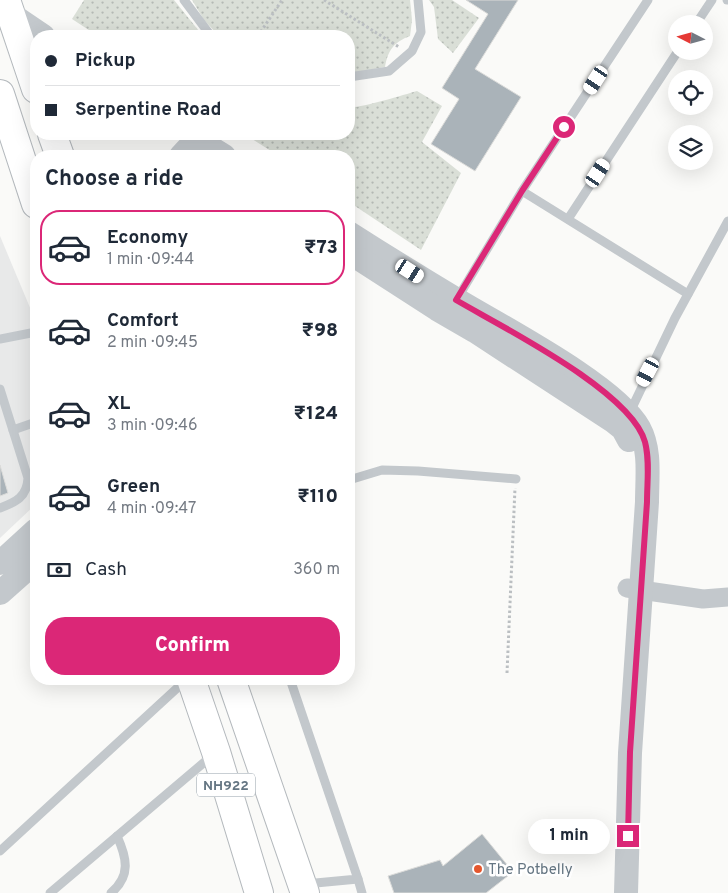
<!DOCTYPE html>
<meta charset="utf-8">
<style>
body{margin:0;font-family:Overpass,sans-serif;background:#f6f6f7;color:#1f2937;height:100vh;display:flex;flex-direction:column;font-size:19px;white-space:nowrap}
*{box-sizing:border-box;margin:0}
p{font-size:16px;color:#747a83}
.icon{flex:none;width:28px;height:28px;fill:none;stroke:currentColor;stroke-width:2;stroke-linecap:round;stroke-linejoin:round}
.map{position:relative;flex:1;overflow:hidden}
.sheet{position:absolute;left:30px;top:150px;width:325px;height:535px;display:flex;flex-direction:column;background:#fff;border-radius:20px;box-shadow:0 5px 20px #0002}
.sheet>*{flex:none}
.banner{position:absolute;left:30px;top:30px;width:325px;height:110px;border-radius:20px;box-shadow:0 5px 20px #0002;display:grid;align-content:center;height:110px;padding:0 15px;background:#fff}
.needle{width:32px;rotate:276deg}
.controls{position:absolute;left:668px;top:15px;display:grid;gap:10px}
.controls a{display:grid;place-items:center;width:45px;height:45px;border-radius:50%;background:#fff;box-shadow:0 5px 20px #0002;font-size:25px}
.end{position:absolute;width:22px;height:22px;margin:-11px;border:6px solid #db2777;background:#fff;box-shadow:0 0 0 2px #fff}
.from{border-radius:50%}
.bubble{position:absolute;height:35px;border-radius:18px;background:#fff;box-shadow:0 5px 20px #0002;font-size:16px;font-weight:800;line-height:35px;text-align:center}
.car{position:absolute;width:15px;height:30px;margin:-15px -8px;border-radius:6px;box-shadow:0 0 4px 1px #0007;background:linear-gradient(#fff 24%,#345 0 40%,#fff 0 76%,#345 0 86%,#fff 0)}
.banner b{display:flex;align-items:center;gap:18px;height:48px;font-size:19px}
.banner b+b{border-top:1px solid #e0e1e3}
.banner i{width:12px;height:12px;background:#1f2937}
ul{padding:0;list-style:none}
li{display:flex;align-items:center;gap:15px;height:75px;margin:0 10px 8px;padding:0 5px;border:2px solid transparent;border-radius:20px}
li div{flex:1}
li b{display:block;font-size:19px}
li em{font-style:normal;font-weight:800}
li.selected{border-color:#db2777}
li>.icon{width:45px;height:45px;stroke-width:1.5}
h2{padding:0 15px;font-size:22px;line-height:60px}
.pay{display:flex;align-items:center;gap:12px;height:55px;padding:0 15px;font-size:19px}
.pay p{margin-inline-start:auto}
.button{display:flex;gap:10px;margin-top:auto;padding:10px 15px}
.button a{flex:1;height:58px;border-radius:20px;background:#db2777;color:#fff;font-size:20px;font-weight:800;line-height:58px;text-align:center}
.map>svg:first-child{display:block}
.built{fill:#e8e9e9}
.garden{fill:url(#garden-dots)}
.building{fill:#aab3b9;stroke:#dcdcda}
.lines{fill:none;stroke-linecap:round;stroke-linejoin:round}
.trunk-casing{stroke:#b4b9bd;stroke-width:30}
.path{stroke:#bbbfc2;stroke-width:3;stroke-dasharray:2.5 2.5;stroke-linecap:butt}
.service{stroke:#c3c8cc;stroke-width:9}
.minor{stroke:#c3c8cc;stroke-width:19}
.tertiary{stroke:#c3c8cc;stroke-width:24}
.trunk{stroke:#fff;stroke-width:28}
.route{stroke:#db2777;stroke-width:6}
.poi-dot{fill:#e4572e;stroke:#fff;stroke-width:2}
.labels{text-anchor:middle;stroke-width:5;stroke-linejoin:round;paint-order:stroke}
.shield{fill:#fff;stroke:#939fa8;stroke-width:1}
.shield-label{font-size:14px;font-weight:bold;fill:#657683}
.poi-label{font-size:15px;fill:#657683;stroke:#fff;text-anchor:start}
</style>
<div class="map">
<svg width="728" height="893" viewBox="0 0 728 893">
<defs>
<pattern id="garden-dots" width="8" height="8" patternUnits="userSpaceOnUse" patternTransform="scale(1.25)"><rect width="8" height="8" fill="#dadfd7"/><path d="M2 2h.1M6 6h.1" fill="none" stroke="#b4b9b4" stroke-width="1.8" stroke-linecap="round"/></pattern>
</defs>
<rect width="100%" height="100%" fill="#fafaf8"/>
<!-- built -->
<polygon class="built" points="0,236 36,322 36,504 0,538"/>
<!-- garden -->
<g class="garden">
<polygon points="84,0 174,0 203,36 98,36 72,19"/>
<path d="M 192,0 L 410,0 L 412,20 L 410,36 C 394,42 388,50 385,67 L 349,74 L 349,36 L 219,36 L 204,20 Z"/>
<polygon points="429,0 452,0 479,18 453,53 438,39 434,7"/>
<path d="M 417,91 L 442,106 L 422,142 L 461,173 L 421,250 L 349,202 L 349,156 L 279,156 L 244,134 L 349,134 L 349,107 C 358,109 403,95 417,91 Z"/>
</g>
<!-- building -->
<g class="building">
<polygon points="466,0 518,0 475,69 521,97 475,171 431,144 459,99 442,88 488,14"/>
<polygon points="0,465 8,493 0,496"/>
<polygon points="482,834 513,872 486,893 394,893 388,876 440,860 443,866"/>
</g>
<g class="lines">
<defs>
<g id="trunk">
<polyline points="6,0 36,89"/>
<polyline points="0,94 36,204"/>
<polyline points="52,134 60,156"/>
<polyline points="191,679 216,752 259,893"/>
<polyline points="231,679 305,893"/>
</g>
</defs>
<!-- trunk casing -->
<use href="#trunk" class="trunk-casing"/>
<!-- path -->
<g class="path">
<polyline points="324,0 399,47"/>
<polyline points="258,36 282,0"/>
<polyline points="507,673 515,488"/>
</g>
<!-- service -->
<g class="service">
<polyline points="184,0 211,36"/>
<polyline points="727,0 728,0"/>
<polyline points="696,24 712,0"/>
<polyline points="349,77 389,71 412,51 421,32 418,0"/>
<polyline points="522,191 688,294"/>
<polyline points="568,219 678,51"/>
<polyline points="457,299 522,191 648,0"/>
<polyline points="0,339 36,332"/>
<path d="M 0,389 L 28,478 C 27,497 16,502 0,508"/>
<polyline points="630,412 675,318 728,221"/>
<polyline points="13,430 36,422"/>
<polyline points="349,480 382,470 418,471 516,479"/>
<polyline points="290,679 358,879 305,884"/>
<polyline points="0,851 187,679"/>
<polyline points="358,879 362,893"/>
<polyline points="50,893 214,754"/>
<path d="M 111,893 C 131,876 127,858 117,836"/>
</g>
<!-- minor -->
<polyline class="minor" points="627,588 703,599 728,597"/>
<!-- tertiary -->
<g class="tertiary">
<polyline points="9,13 43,36"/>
<polyline points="181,156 195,141 203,143 224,156"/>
<path d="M 349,233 C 385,256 422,279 459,301 C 502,327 616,386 639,428 C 651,450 647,477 647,502 L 630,753 L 626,893"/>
<polyline points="361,260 437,309 475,331 613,421 623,429 629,440"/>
<polyline points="0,563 36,530"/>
<polyline points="0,593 36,561"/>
</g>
<!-- trunk -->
<use href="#trunk" class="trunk"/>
</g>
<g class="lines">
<!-- route -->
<path class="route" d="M 564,127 L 522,191 L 456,300 C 502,327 631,391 645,442 C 650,461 647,482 647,502 L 630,752 L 628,836"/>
</g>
<!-- markers -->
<circle class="poi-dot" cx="478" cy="869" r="5"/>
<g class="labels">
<!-- shield labels -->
<rect class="shield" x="197" y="773.5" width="58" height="23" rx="4"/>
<g class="shield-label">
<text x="226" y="790">NH922</text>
</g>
<!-- poi labels -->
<g class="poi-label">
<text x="488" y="874">The Potbelly</text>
</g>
</g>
</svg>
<div class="controls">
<a><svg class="needle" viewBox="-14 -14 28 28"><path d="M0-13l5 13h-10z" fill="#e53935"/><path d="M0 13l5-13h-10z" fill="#747a83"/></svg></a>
<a><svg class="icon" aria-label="locate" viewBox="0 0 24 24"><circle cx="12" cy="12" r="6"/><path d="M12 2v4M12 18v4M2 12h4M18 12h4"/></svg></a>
<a><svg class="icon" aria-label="layers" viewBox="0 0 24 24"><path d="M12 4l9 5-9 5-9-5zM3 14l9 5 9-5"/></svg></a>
</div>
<i class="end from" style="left:564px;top:127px"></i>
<i class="end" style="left:628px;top:836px"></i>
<div class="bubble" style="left:528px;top:819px;width:82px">1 min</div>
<i class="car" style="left:596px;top:80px;rotate:213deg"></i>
<i class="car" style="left:598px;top:173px;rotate:33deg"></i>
<i class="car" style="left:410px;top:271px;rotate:122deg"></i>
<i class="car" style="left:648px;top:372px;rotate:208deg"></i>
<div class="banner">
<b><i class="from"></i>Pickup</b>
<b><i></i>Serpentine Road</b>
</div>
<section class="sheet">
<h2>Choose a ride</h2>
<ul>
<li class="selected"><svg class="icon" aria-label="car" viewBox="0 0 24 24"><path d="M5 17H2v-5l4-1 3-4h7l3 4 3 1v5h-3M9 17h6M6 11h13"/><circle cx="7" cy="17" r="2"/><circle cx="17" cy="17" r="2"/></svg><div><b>Economy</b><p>1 min · 09:44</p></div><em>₹73</em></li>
<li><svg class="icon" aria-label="car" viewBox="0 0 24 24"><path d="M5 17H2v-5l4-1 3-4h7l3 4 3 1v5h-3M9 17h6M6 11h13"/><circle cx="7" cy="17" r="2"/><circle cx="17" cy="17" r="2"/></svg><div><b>Comfort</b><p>2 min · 09:45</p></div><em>₹98</em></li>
<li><svg class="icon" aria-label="car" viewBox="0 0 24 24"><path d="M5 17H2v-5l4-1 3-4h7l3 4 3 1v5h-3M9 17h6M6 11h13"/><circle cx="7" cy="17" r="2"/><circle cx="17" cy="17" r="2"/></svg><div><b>XL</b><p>3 min · 09:46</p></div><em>₹124</em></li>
<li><svg class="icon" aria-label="car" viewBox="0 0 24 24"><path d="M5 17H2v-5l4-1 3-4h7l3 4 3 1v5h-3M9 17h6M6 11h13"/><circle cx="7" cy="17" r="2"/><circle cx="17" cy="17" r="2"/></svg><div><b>Green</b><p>4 min · 09:47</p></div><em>₹110</em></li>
</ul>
<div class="pay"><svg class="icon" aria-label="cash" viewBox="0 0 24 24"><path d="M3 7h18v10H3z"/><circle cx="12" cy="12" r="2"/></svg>Cash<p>360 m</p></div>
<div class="button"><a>Confirm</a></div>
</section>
</div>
